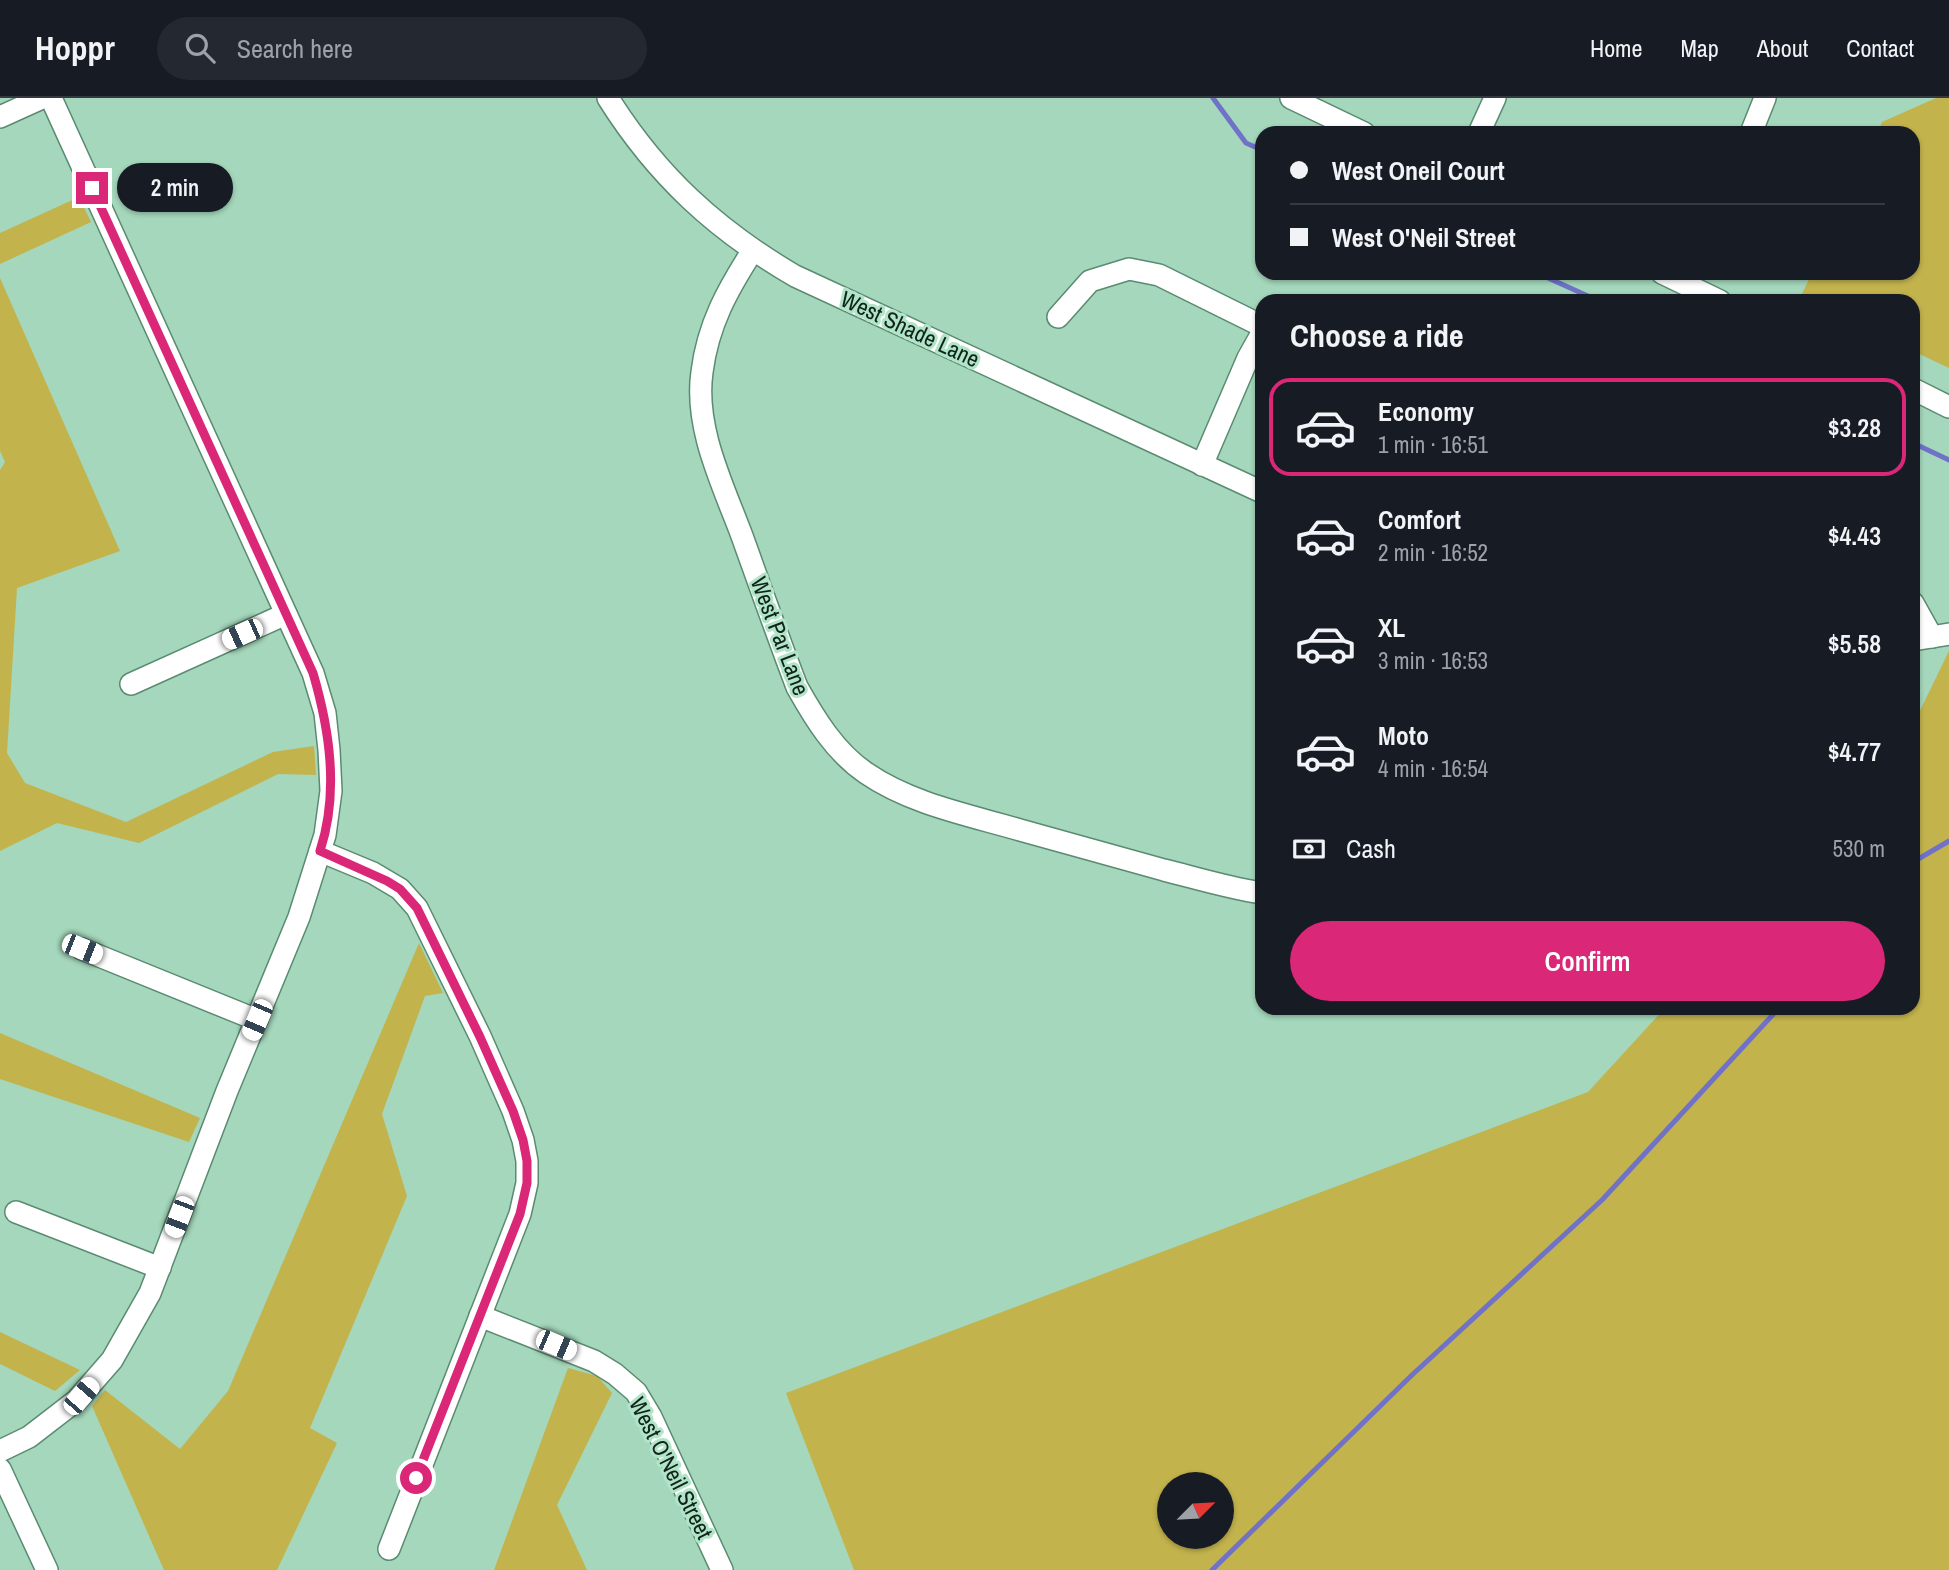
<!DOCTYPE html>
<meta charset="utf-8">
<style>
body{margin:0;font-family:"Archivo Narrow",sans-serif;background:#242831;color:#f1f3f6;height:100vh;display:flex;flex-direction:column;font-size:26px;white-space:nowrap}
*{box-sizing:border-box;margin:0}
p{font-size:23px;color:#9ea1a6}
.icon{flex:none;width:38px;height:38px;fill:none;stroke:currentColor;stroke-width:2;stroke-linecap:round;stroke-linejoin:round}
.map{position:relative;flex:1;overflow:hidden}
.panel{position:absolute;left:1255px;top:196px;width:665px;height:721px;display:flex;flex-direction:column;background:#171b24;border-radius:21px;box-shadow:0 2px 5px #0004}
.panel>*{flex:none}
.top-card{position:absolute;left:1255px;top:28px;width:665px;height:154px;border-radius:21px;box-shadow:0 2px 5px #0004;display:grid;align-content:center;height:154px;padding:0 35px;background:#171b24}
.needle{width:46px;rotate:66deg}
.controls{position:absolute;left:1157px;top:1374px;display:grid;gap:14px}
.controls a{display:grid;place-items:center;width:77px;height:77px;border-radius:50%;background:#171b24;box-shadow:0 2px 5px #0004;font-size:35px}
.end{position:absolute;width:32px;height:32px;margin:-16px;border:9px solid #db2777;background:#fff;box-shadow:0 0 0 4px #fff}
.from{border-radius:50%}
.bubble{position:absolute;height:49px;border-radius:24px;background:#171b24;box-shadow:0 2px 5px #0004;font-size:23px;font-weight:600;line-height:49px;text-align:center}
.car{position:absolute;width:21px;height:42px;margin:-21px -10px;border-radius:9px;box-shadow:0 0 5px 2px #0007;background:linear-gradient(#fff 24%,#345 0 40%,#fff 0 76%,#345 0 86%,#fff 0)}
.top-card b{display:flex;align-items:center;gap:24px;height:66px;font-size:26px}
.top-card b+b{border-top:2px solid #363941}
.top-card i{width:18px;height:18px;background:#f1f3f6}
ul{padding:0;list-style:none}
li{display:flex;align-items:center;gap:21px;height:98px;margin:0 14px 10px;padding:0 21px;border:4px solid transparent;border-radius:21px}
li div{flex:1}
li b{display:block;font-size:26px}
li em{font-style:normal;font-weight:600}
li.active{border-color:#db2777}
li>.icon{width:63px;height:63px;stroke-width:1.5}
h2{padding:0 35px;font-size:32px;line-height:84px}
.pay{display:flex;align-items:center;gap:18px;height:77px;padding:0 35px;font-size:26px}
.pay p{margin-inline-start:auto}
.action{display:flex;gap:14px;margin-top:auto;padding:14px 35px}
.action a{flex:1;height:80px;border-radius:42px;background:#db2777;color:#fff;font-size:28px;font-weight:600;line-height:80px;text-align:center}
header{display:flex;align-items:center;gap:42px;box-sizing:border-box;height:98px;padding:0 35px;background:#171b24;border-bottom:2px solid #363941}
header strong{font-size:33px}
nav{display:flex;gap:38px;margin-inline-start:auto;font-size:24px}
.search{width:490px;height:63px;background:#242831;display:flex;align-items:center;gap:18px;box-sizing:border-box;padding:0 24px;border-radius:38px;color:#9ea1a6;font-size:26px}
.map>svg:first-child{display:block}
.green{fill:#c3b34d;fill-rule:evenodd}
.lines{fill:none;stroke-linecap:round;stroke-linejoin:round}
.stream{stroke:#6f72c7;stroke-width:5}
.minor-casing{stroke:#5a8b71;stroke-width:24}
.minor{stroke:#fff;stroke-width:21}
.route{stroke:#db2777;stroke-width:9}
.labels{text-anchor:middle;stroke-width:6;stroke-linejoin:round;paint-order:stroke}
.street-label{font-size:23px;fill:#10241a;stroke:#b1e4c8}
</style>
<header>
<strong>Hoppr</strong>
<div class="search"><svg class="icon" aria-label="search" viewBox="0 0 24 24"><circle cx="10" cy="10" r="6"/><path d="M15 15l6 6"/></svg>Search here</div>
<nav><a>Home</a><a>Map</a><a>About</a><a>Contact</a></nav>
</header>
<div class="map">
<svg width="1949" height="1472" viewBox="0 0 1949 1472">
<rect width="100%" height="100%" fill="#a4d7bb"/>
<!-- green -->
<g class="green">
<polygon points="1936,0 1949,0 1949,270 1913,253 1913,203 1807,203 1800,200 1812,175 1913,175 1913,35 1877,35 1882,24"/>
<polygon points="79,99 91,124 0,166 0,135"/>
<polygon points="0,180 120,453 17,490 7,655 25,685 126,724 273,654 314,648 316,677 278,676 139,745 57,725 0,753 0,372 5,364 0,353"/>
<path d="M 1949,553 L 1949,1472 L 854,1472 L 786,1295 L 1588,994 L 1665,910 L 1913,910 L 1913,627 ZM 1169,1386 L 1222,1386 L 1222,1438 L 1169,1438 Z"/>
<polygon points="419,845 443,895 425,898 382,1016 407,1098 310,1330 337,1345 277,1472 164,1472 92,1308 105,1292 180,1351 228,1293"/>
<polygon points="0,935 200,1020 189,1044 0,981"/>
<polygon points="0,1234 80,1272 55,1293 0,1266"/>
<polygon points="568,1270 597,1278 612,1295 557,1407 587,1472 494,1472"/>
</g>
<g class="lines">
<!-- stream -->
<g class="stream">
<polyline points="1213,0 1246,45 1262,52"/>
<polyline points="1537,175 1599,203"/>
<polyline points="1913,345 1949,362"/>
<polyline points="1913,764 1949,743"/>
<polyline points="1212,1472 1412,1277 1602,1102 1779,910"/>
</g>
<defs>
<g id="minor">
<path d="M 608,0 C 657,78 716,132 795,178 L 1262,394"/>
<polyline points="1291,0 1364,35"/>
<polyline points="0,19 42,0"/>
<polyline points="1479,35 1495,0"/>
<polyline points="1751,35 1765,0"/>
<path d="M 753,152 C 728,191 708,226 702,274 C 694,330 723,387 742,438 C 760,488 778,539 797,589 C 815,621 835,654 866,675 C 911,706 969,717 1020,732 C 1068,745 1116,759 1164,772 C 1196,780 1228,790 1262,795"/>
<polyline points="1662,175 1720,203"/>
<polyline points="1058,219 1090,183 1129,171 1159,177 1262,228"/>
<polyline points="1913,291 1949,309"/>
<polyline points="1202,367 1248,260 1262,235"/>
<polyline points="1913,505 1932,539"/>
<polyline points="1913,542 1949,536"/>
<polyline points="131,586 286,516"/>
<polyline points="320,753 373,775 400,791 417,810 480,938 513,1013 523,1042 527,1063 527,1085 520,1116 389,1451"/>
<polyline points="82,851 257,922"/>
<polyline points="16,1114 160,1170"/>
<polyline points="480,1218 594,1263 615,1276 636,1294 651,1319 722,1472"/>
<polyline points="0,1353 29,1339 77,1302 112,1262 150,1195 227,993 299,819 325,737 331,693 329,652 325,615 313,575 51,0"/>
<polyline points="0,1371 47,1472"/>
</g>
</defs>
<!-- minor casing -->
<use href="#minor" class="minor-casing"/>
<!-- minor -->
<use href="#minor" class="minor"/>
</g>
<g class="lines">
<!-- route -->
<path class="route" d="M 92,90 L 313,575 C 330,633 339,695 320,753 L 387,783 L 400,791 L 417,810 L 480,939 L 513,1013 L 523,1042 L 527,1063 L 527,1085 L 520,1116 L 416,1380"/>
</g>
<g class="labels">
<!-- street labels -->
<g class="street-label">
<text transform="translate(910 231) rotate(25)" y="8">West Shade Lane</text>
<text transform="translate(780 538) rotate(69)" y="8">West Par Lane</text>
<text transform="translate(671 1370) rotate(63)" y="8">West O'Neil Street</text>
</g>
</g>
</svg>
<div class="controls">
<a><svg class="needle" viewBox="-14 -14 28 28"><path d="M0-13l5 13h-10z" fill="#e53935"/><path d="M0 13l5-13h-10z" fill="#9ea1a6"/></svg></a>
</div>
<i class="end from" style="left:416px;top:1380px"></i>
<i class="end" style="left:92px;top:90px"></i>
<div class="bubble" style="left:117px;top:65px;width:116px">2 min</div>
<i class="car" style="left:242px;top:536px;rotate:246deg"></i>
<i class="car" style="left:82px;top:851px;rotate:112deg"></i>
<i class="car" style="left:257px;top:922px;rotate:203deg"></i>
<i class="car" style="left:179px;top:1119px;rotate:201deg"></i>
<i class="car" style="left:556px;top:1247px;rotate:113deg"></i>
<i class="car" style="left:81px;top:1298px;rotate:41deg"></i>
<div class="top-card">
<b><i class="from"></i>West Oneil Court</b>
<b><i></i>West O'Neil Street</b>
</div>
<section class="panel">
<h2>Choose a ride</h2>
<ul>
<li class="active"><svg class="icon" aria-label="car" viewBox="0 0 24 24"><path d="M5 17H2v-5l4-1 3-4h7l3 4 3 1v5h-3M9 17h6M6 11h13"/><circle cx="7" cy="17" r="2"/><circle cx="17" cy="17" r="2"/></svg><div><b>Economy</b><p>1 min · 16:51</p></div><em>$3.28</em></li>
<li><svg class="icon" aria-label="car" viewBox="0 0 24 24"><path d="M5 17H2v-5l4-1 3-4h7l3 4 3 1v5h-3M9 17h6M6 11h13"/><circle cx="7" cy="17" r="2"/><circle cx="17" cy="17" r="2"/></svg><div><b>Comfort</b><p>2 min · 16:52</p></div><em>$4.43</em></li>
<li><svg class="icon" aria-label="car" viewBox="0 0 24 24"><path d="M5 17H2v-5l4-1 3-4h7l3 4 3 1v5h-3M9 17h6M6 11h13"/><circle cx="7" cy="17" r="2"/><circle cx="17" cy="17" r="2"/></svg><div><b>XL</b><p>3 min · 16:53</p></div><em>$5.58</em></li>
<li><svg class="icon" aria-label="car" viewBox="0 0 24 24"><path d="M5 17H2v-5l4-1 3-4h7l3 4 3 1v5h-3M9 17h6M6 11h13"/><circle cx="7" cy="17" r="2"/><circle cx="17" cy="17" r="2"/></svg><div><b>Moto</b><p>4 min · 16:54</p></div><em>$4.77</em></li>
</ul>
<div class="pay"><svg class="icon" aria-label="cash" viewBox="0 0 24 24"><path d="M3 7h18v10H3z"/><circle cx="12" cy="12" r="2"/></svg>Cash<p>530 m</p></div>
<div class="action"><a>Confirm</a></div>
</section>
</div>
